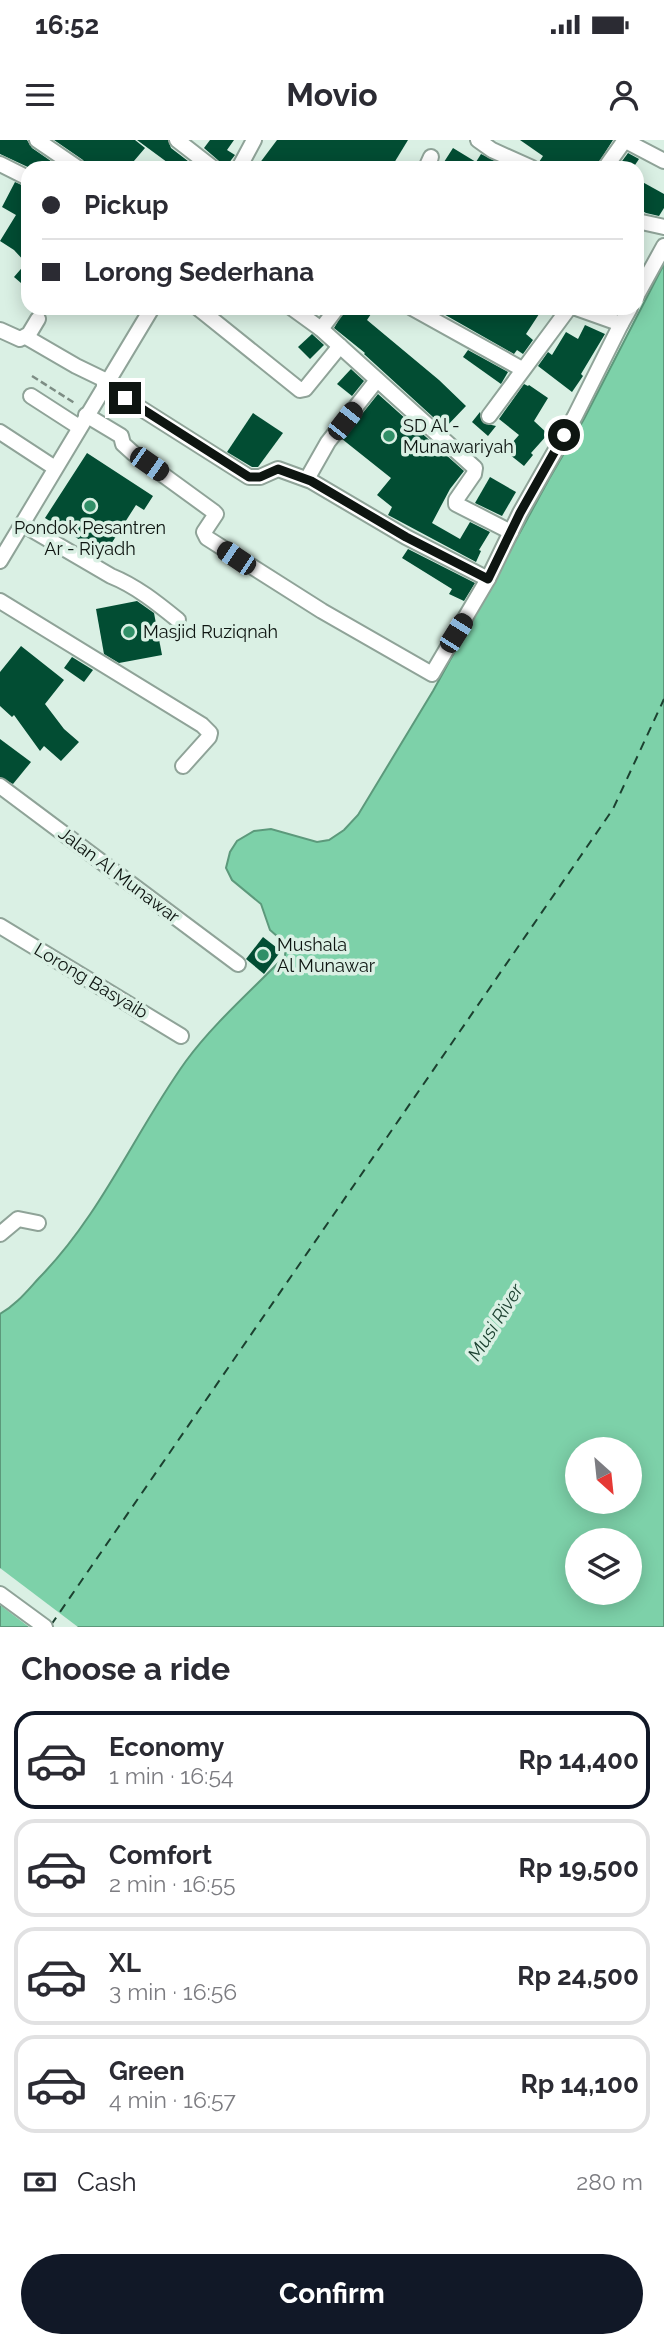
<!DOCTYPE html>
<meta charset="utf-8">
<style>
body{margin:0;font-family:Raleway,sans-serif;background:#f7f7f7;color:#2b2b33;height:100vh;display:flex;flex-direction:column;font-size:26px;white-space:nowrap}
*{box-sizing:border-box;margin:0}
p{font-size:23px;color:#7c7c81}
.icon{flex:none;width:38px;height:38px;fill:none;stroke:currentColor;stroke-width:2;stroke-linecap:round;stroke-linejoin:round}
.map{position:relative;height:1487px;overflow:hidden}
.drawer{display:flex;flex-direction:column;background:#fff;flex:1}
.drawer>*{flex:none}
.banner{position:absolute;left:21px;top:21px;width:623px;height:154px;border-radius:21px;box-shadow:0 4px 18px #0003;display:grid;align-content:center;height:154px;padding:0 21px;background:#fff}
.needle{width:46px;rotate:153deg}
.buttons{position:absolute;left:565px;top:1297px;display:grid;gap:14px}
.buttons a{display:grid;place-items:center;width:77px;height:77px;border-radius:50%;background:#fff;box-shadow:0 4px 18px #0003;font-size:35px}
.end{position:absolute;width:32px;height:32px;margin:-16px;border:9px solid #0e1511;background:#fff;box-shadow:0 0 0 4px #fff}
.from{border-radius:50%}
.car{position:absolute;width:21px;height:42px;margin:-21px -10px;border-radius:9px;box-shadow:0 0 5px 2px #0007;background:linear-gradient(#222 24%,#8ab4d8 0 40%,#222 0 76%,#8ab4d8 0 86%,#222 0)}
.banner b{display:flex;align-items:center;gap:24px;height:66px;font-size:26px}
.banner b+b{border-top:2px solid #e1e1e2}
.banner i{width:18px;height:18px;background:#2b2b33}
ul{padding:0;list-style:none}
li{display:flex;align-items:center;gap:21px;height:98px;margin:0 14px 10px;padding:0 7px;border:4px solid #e1e1e2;border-radius:21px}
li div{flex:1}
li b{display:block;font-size:26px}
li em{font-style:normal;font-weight:700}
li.selected{border-color:#111827}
li>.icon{width:63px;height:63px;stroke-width:1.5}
h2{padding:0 21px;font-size:32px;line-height:84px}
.pay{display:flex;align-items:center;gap:18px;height:77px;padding:0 21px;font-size:26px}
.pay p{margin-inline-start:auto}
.action{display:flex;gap:14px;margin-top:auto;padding:14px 21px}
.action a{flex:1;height:80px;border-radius:42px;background:#111827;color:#fff;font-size:28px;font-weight:700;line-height:80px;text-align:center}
.status{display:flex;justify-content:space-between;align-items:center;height:49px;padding:0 35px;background:#fff;direction:ltr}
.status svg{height:19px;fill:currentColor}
header{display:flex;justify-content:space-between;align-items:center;height:91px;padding:0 21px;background:#fff;font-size:32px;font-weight:700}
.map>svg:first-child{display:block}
.water{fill:#7dd1a9;stroke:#5c997b;stroke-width:2;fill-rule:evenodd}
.pier{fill:#daf0e4}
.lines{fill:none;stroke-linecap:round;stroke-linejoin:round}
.ferry{stroke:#1c4130;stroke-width:2;stroke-dasharray:9 7;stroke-linecap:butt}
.building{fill:#024d33}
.minor-casing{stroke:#8fa398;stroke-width:18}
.path{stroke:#7d8d84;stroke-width:2.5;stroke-dasharray:7 3.5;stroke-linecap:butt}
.minor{stroke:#fff;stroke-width:14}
.route{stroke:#0e1511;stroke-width:9}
.poi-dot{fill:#308f67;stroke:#daf0e4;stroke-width:2.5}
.labels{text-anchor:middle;stroke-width:7;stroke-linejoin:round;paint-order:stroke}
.poi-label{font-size:18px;fill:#0e1511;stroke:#daf0e4;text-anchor:start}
.street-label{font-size:18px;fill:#0e1511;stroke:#daf0e4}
.water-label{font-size:19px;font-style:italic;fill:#1c4130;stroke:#daf0e4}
</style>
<div class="status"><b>16:52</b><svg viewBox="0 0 49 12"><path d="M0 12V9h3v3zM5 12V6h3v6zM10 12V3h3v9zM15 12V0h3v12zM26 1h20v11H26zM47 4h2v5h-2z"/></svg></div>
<header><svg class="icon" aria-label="menu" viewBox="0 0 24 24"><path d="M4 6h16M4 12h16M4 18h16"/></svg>Movio<svg class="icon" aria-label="person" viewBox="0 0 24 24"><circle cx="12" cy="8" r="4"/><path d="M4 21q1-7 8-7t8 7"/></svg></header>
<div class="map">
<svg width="664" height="1487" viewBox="0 0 664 1487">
<rect width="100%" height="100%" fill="#daf0e4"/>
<!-- water -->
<path class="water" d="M 664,124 L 664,1487 L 0,1487 L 0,1174 C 16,1165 27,1151 39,1138 C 101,1075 135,992 186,921 C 214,883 252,850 285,816 L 286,804 L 270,790 L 261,764 L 232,740 L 226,728 L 230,712 L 237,701 L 254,691 L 271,689 L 317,702 L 329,700 L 344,690 L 358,675 L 433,551 L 481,464 L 549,339 L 584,279 ZM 578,1309 L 630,1309 L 630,1362 L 578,1362 ZM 578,1400 L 630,1400 L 630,1452 L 578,1452 Z"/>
<!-- pier -->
<polygon class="pier" points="0,1428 78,1487 29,1487 0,1465"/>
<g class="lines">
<!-- ferry -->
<polyline class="ferry" points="51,1485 613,669 664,559"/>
</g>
<!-- building -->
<g class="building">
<polygon points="0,0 27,0 32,8 61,28 30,28 0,14"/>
<polygon points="54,0 135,0 145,8 128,28 88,28 83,20"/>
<polygon points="137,0 168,0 171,8 197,28 175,28"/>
<polygon points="210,0 234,0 227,10 235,15 225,28 222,28 219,21 204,8"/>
<polygon points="277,0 408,0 391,28 256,28"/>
<polygon points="520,0 613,0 595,28 546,28 539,22 543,16"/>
<polygon points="453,8 476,22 481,14 509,28 453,28 444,22"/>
<polygon points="628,13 639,19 633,28 617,28"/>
<polygon points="637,39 664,54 664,68 659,76 646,73 637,68"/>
<polygon points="15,42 28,48 28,149 14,137 26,123 14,110 0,101 16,75 2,67"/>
<polygon points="346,168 375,168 367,180 439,240 466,266 445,288 364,214 365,213 334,188"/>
<polygon points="433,168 543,168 526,194 533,200 523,214 517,210 514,214"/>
<polygon points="585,185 605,194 581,234 583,236 572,252 538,226 548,212 552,215 566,192 578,199"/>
<polygon points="312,194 324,205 310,219 298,207"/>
<polygon points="468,210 508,232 501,244 463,217"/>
<polygon points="351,229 364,241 352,256 337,244"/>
<polygon points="524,244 528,246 529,245 548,258 534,281 548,294 531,313 533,315 524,326 505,311 519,295 499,279"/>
<polygon points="378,254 464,331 450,349 432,383 460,399 470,382 490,392 479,410 481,411 476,422 388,375 392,367 377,355 391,338 342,299"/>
<polygon points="480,272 483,283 496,286 488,296 472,282"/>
<polygon points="253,273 283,293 258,327 252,327 227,312"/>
<polygon points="87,313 153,356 144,370 136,365 104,415 45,378"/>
<polygon points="490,337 516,352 502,376 475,363"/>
<polygon points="408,409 475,443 464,461 449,454 452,449 402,418"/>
<polygon points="137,461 154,473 162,515 119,523 104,514 96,469"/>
<polygon points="21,506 64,540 45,564 64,589 79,602 61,621 44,606 40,611 14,575 12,577 0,566 0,532"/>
<polygon points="72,517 93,530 84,542 64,528"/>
<polygon points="0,599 31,622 13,644 0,637"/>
<polygon points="263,797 281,811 264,834 246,819"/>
</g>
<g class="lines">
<defs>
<g id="minor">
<polyline points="37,0 78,28"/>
<polyline points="177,0 213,28"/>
<polyline points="478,0 492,10 532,28"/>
<polyline points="624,0 664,21"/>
<polyline points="0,24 28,38"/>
<polyline points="239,28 254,0"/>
<polyline points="426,28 431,17"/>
<polyline points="605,28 625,0"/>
<polyline points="637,81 664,87"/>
<polyline points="637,155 664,106"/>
<polyline points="198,168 300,250 305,249 340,206"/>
<polyline points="292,168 321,189 475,328 474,334 456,360 456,364 511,392"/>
<polyline points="412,168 522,229"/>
<polyline points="576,168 621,184 630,168"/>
<polyline points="321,189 337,168"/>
<polyline points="0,190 20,199 29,194 38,179"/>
<polyline points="26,197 76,226 107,241"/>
<polyline points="104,245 249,337 260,337 278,329 311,341 406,397 488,439"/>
<polyline points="31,256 79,287"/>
<polyline points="86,275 121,296 123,304 133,313 214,372 216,374 204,392 207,398 322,471 432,534 488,439 520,373 575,276 621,184"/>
<polyline points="489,276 569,168"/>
<polyline points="0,292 55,328"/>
<polyline points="307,339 328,302 377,240"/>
<path d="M 22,384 L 111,436 C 136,446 157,463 178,480"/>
<polyline points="0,421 152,168"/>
<polyline points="0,461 202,585 210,593 209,597 183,626"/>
<polyline points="0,646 238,824"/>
<polyline points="0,786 181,896"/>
<polyline points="0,1094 18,1079 38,1083"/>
<polyline points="0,1454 45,1487"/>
</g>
</defs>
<!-- minor casing -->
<use href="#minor" class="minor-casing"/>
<!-- path -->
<polyline class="path" points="32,236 76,264"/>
<!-- minor -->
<use href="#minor" class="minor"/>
</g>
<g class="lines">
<!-- route -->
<polyline class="route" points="125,258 249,337 260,337 278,329 311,341 406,397 488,439 520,373 564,295"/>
</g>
<!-- markers -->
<g class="poi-dot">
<circle cx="389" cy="296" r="7"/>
<circle cx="90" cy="366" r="7"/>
<circle cx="129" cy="492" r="7"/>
<circle cx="263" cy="815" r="7"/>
</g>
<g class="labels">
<!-- poi labels -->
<g class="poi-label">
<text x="403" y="292">SD Al -<tspan x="403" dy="21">Munawariyah</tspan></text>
<text x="90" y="394" text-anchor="middle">Pondok Pesantren<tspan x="90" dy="21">Ar - Riyadh</tspan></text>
<text x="143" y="498">Masjid Ruziqnah</text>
<text x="277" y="811">Mushala<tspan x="277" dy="21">Al Munawar</tspan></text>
</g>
<!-- street labels -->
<g class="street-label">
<text transform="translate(119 735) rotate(37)" y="6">Jalan Al Munawar</text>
<text transform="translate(91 841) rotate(31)" y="6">Lorong Basyaib</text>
</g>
<!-- water labels -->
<g class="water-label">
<text transform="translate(495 1182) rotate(-58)" y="7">Musi River</text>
</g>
</g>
</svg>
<div class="buttons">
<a><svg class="needle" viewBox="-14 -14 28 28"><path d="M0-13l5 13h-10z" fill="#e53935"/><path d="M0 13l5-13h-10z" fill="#7c7c81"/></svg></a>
<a><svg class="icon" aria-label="layers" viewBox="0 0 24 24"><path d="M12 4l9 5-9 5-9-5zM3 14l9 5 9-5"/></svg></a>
</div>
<i class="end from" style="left:564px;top:295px"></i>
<i class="end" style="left:125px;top:258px"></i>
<i class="car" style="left:345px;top:281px;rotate:38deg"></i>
<i class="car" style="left:149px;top:324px;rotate:125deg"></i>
<i class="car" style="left:236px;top:418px;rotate:304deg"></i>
<i class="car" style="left:456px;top:493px;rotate:32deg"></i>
<div class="banner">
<b><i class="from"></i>Pickup</b>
<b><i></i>Lorong Sederhana</b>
</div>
</div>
<section class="drawer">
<h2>Choose a ride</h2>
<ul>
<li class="selected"><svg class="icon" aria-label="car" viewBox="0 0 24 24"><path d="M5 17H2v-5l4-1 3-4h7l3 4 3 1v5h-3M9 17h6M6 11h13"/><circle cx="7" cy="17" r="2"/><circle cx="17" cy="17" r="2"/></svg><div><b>Economy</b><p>1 min · 16:54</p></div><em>Rp 14,400</em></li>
<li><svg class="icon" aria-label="car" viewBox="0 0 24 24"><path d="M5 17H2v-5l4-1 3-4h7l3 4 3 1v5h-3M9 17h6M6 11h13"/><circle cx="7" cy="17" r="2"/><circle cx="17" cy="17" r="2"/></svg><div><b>Comfort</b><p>2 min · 16:55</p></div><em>Rp 19,500</em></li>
<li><svg class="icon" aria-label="car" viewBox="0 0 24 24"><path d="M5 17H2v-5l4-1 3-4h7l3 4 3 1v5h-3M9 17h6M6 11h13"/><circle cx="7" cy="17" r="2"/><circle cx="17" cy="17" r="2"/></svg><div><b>XL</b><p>3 min · 16:56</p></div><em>Rp 24,500</em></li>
<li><svg class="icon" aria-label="car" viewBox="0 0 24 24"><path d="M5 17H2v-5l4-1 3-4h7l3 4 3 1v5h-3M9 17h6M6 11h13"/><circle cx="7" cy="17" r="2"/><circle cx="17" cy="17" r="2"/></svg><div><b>Green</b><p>4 min · 16:57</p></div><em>Rp 14,100</em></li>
</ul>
<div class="pay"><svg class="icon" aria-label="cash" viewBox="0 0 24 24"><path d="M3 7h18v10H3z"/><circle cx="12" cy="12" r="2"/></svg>Cash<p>280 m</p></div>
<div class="action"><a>Confirm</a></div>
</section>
